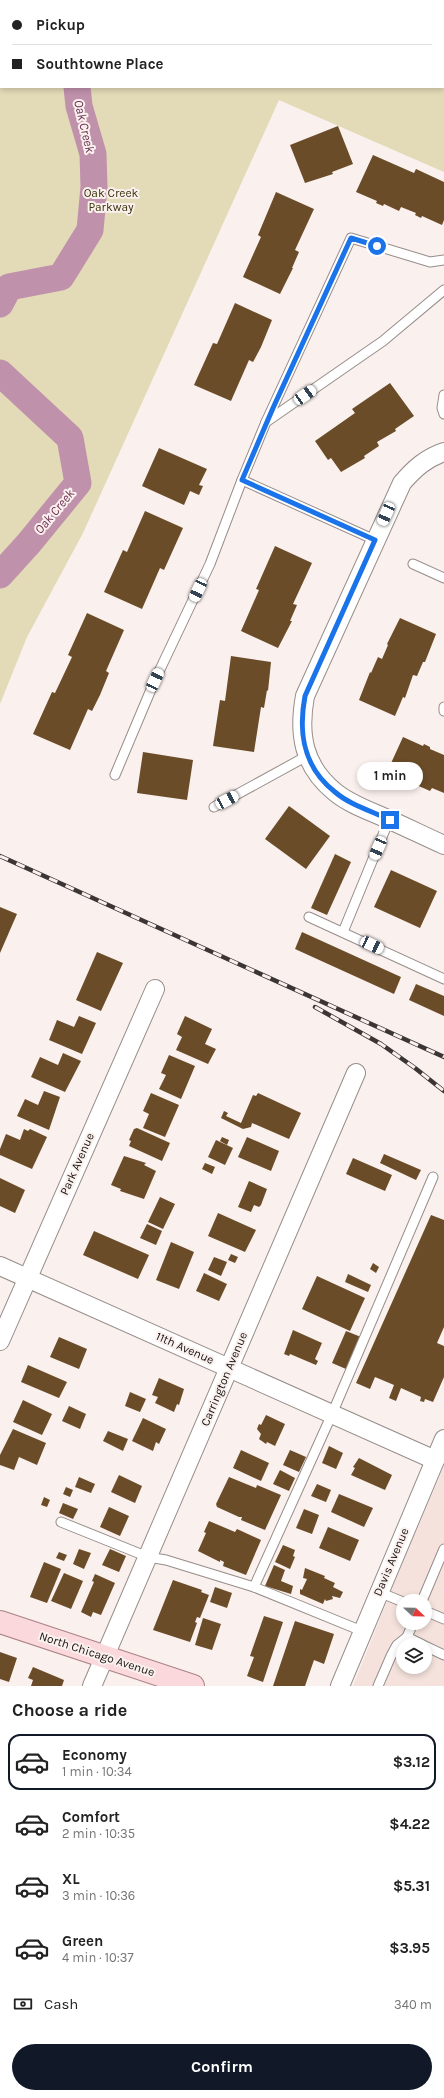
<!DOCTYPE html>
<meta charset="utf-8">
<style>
body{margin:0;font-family:Karla,sans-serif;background:#f6f6f6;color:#222;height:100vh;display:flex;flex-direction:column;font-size:15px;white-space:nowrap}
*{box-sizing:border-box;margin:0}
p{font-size:13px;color:#767676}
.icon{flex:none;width:22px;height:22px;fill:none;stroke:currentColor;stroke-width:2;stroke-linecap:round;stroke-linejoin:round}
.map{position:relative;height:1686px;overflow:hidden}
.details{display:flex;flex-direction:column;background:#fff;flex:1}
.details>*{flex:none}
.banner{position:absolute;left:0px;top:0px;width:444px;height:88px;box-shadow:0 2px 6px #0003;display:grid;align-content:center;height:88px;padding:0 12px;background:#fff}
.needle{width:26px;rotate:112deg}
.buttons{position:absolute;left:396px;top:1594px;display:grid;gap:8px}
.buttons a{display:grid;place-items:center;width:36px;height:36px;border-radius:50%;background:#fff;box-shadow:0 2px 6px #0003;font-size:20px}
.end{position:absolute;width:18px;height:18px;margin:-9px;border:5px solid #1a73e8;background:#fff;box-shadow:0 0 0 2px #fff}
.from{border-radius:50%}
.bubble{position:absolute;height:28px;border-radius:14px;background:#fff;box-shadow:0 2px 6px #0003;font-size:13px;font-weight:700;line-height:28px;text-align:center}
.car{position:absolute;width:12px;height:24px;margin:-12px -6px;border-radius:5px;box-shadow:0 0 3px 1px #0007;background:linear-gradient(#fff 24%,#345 0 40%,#fff 0 76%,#345 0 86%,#fff 0)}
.banner b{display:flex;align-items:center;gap:14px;height:38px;font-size:15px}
.banner b+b{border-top:1px solid #e0e0e0}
.banner i{width:10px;height:10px;background:#222}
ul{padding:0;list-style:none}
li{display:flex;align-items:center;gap:12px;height:56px;margin:0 8px 6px;padding:0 4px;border:2px solid transparent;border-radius:12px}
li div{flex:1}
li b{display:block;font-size:15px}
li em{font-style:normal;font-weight:700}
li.on{border-color:#111827}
li>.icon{width:36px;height:36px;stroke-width:1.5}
h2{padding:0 12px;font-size:18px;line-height:48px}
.pay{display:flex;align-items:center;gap:10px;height:44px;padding:0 12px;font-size:15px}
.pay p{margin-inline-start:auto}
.button{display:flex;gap:8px;margin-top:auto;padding:8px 12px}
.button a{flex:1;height:46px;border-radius:24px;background:#111827;color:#fff;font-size:16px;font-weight:700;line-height:46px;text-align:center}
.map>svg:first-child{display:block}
.built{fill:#f5e2dc;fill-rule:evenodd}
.green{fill:#e3dab7;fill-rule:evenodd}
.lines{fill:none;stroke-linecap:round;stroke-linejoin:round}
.river{stroke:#c091ab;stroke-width:27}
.building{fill:#6b4c28}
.lane-casing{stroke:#968d8a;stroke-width:11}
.street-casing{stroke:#968d8a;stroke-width:20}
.primary-casing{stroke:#aa8386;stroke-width:24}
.lane{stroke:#fff;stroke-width:9}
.street{stroke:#fff;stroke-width:18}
.primary{stroke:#fbd8db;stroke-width:22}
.rail-casing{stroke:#3b3635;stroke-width:4.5}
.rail{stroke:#faf0ed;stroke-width:3;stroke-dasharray:9;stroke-linecap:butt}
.route{stroke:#1a73e8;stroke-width:5}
.labels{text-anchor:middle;stroke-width:4;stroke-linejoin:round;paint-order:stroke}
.park-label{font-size:12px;fill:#3b320a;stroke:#faf0ed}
.street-label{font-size:12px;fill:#1a1615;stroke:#faf0ed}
.water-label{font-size:13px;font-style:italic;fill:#6c3155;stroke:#faf0ed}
</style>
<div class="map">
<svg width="444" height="1686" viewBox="0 0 444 1686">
<rect width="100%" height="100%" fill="#faf0ed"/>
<!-- built -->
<path class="built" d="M 444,1466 L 444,1686 L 353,1686 L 394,1584 ZM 403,1601 L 425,1601 L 425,1623 L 403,1623 ZM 403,1645 L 425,1645 L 425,1667 L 403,1667 Z"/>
<!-- green -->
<path class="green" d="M 0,0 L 444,0 L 444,172 L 279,100 L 83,533 L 27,637 L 0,704 ZM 1,1 L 443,1 L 443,87 L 1,87 Z"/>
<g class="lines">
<!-- river -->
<g class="river">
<polyline points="351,0 352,1"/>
<polyline points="82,1 83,0"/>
<polyline points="443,37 444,36"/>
<polyline points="0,304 9,287 61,277 90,230 94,187 93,154 79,106 77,87"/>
<polyline points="0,373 70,438 78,483 29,543 0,575"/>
</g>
</g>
<!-- building -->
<g class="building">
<polygon points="338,126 353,164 332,172 333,174 305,183 290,145"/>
<polygon points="373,155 414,173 416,169 444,182 444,220 442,225 422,216 421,218 415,215 416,213 401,207 399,211 384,204 383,206 376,203 377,201 356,192"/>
<polygon points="276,192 314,209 295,250 299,252 292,268 293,268 280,294 243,277 261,237 258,235"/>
<polygon points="235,303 272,320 261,347 253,362 249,360 231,401 194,385 213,343 217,344"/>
<polygon points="390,383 414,416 395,429 396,431 377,442 379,446 364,456 365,458 341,472 331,458 328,460 315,441 355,413 352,409"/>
<polygon points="159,448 207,469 199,485 203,486 199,495 190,491 184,505 142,486"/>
<polygon points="145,511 183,528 164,570 160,568 142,609 104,592 123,550 127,552"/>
<polygon points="275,546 312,563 293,604 297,605 290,621 292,621 278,648 241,631 259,590 256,589"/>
<polygon points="87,613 124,630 106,671 109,673 100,695 92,711 88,709 70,750 33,734 52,692 55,693 72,657 68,655"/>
<polygon points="400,618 436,634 425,662 423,662 417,676 413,675 405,698 403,697 395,716 359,700 370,672 371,673 378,657 382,659 388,645 387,644"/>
<polygon points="231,656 271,662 268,691 267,690 264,708 261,707 254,752 213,746 220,700 225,701"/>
<polygon points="403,737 423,746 424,744 430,747 430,749 444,755 444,793 432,788 430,791 387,772"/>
<polygon points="143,752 193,760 187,800 137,793"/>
<polygon points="289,806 330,836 306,869 265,839"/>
<polygon points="335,854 351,862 327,915 311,908"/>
<polygon points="391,870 437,891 420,928 374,907"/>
<polygon points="0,907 17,914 0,953"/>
<polygon points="302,932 401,977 394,994 295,949"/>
<polygon points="97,952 123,963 101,1011 76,1000"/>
<polygon points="416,984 444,996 444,1016 409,1000"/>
<polygon points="79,1016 96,1023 82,1054 49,1040 57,1020 74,1027"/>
<polygon points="185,1016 212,1029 205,1044 216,1049 208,1064 176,1050 182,1037 177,1034"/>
<polygon points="63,1053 81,1061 65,1092 31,1077 40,1057 58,1065"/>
<polygon points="169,1055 195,1066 181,1099 159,1089 166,1075 161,1073"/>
<polygon points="44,1091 60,1097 49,1130 17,1116 25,1099 38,1105"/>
<polygon points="151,1093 179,1105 165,1137 143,1128 149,1114 143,1111"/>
<polygon points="258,1093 301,1113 289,1139 252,1123 251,1127 243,1129 221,1118 224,1111 228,1113 226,1116 241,1123 253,1095 256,1096"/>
<polygon points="137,1128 170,1143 162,1161 129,1146 131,1141 129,1140 134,1129"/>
<polygon points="24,1129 28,1131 30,1129 47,1137 32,1169 0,1155 0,1149 6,1134 20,1140"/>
<polygon points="222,1137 229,1140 227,1145 220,1141"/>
<polygon points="247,1137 279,1151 271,1171 238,1157"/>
<polygon points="216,1140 233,1148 225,1165 208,1157"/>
<polygon points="384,1154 421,1170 416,1180 380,1163"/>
<polygon points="124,1156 146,1163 144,1165 156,1171 144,1199 120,1191 121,1189 111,1185"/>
<polygon points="353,1158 392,1175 385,1191 346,1174"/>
<polygon points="205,1163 215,1167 212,1174 202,1169"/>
<polygon points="0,1178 25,1190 15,1213 0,1206"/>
<polygon points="249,1181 267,1189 261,1205 259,1207 254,1205 251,1212 238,1207"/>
<polygon points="160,1197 175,1204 163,1229 148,1222"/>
<polygon points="218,1213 256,1230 245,1252 208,1236"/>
<polygon points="431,1215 444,1220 444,1327 437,1343 444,1346 444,1377 433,1402 425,1399 424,1402 420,1401 421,1397 401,1388 396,1401 389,1398 394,1385 375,1377 370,1389 356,1383"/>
<polygon points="147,1224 162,1231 156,1245 140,1238"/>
<polygon points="94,1231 149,1255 138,1279 83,1255"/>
<polygon points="171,1242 194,1252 179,1289 156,1280"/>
<polygon points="231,1254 238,1257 235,1263 228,1260"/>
<polygon points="214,1257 227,1262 221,1276 208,1270"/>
<polygon points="373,1263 379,1267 376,1273 370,1269"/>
<polygon points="204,1273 227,1284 219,1301 196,1291"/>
<polygon points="348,1274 371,1285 368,1292 345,1282"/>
<polygon points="317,1276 365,1298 350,1331 302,1309"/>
<polygon points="293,1330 322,1343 315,1359 318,1361 316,1365 290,1354 289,1356 284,1354"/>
<polygon points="346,1331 361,1337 346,1369 332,1363"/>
<polygon points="59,1337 87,1349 79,1369 50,1357"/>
<polygon points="28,1365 67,1382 59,1398 21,1382"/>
<polygon points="159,1378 184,1389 179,1405 177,1404 174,1412 155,1403 158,1397 152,1395"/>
<polygon points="130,1392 146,1399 140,1412 125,1406"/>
<polygon points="23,1400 52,1414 42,1435 13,1422"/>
<polygon points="69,1406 86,1414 80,1429 62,1421"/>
<polygon points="266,1415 285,1424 275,1446 267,1442 266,1444 259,1439 261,1434 257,1429 259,1424 261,1425"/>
<polygon points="143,1418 166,1429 159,1444 156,1442 153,1451 132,1441"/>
<polygon points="13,1429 46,1443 37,1465 19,1457 14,1470 0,1465 0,1455"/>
<polygon points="108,1431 128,1439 123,1451 103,1441"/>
<polygon points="329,1446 343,1453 336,1469 322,1463"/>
<polygon points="241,1450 269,1463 261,1481 233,1468"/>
<polygon points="290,1450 306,1457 299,1472 283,1465"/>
<polygon points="359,1458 392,1475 385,1490 351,1475 355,1468 353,1467"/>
<polygon points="280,1470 295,1478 289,1491 273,1484"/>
<polygon points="119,1475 142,1486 135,1503 111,1492"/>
<polygon points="79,1477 95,1484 91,1493 75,1487"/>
<polygon points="229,1477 256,1488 257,1485 281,1495 265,1530 241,1520 242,1517 239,1517 217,1507 216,1504"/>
<polygon points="317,1484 331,1490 326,1502 311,1496"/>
<polygon points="66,1487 73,1490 70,1497 63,1494"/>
<polygon points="339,1494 373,1508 364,1527 331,1512"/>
<polygon points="44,1497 50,1500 47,1507 41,1505"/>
<polygon points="63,1503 78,1509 73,1519 59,1513"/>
<polygon points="109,1507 129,1516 120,1536 100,1527"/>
<polygon points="304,1509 319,1515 312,1534 296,1528"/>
<polygon points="209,1521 235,1532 237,1529 261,1540 246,1575 223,1566 224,1562 220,1560 220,1562 198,1551 206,1533 204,1532"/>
<polygon points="328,1527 359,1540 350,1561 319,1548"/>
<polygon points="283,1545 295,1550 293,1556 295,1557 290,1569 275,1562"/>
<polygon points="79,1549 91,1553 84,1569 73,1564"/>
<polygon points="110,1549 126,1556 119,1572 102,1565"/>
<polygon points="59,1552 67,1555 64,1561 56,1558"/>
<polygon points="44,1562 61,1569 47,1603 30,1597"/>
<polygon points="274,1565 285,1570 281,1581 293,1586 291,1594 265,1586"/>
<polygon points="305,1568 325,1576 324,1578 335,1583 333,1587 343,1592 340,1598 332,1596 333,1599 326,1601 325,1599 323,1604 300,1594 300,1589 302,1590 307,1579 303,1578"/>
<polygon points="64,1573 83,1581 71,1609 51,1601"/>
<polygon points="95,1574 115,1583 101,1615 93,1612 91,1617 81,1612 94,1582 92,1581"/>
<polygon points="173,1580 202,1590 201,1592 209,1595 200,1618 197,1617 195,1622 197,1623 190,1642 153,1630"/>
<polygon points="215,1587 232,1593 227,1608 210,1602"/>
<polygon points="264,1616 283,1622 263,1682 247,1676 254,1657 250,1656"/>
<polygon points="203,1618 221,1624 212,1650 195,1645"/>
<polygon points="295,1621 334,1634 324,1664 314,1660 305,1686 273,1686"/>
<polygon points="0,1652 17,1658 9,1682 0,1679"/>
<polygon points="33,1667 64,1680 62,1686 31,1686 33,1680 28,1678"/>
</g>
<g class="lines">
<defs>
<g id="lane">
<polyline points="444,395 442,408 444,414"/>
<polyline points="266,422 351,238 430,262 444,260"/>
<polyline points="242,480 266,422 383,341 444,290"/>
<polyline points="413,564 444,578"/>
<polyline points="444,707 444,711"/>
<polyline points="115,775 155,680 210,564 242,480 375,540"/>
<polyline points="214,807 307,756"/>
<polyline points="309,917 444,979"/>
<polyline points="343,932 389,820"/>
<polyline points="61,1522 148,1557 166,1560 254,1587 362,1631"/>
<polyline points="254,1587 332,1414 433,1177"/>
<polyline points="379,1592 403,1602"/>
<polyline points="422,1601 444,1549"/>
<polyline points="425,1611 444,1619"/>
<polyline points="407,1637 423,1645"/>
<polyline points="425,1646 444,1655"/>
<polyline points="378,1686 391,1656 397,1645 407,1637 413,1623"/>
</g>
<g id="street">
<polyline points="22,1 22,0"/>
<polyline points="0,43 1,40"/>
<path d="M 444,452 C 426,458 414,469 402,483 L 305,696 C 298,734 303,766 335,792 C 348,803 367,810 383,817 C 404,826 424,836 444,845"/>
<polyline points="0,1266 435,1460"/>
<polyline points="0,1341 155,989"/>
<polyline points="92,1686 356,1073"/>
<polyline points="340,1686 444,1439"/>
</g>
<polyline id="primary" points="0,1622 193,1686"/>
</defs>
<!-- lane casing -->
<use href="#lane" class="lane-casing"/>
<!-- street casing -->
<use href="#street" class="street-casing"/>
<!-- primary casing -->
<use href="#primary" class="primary-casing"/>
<!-- lane -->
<use href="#lane" class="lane"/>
<!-- street -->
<use href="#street" class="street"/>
<!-- primary -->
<use href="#primary" class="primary"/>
<defs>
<g id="rail">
<polyline points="0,856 444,1057"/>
<polyline points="315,1007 381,1044 415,1068 444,1091"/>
</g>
</defs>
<!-- rail casing -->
<use href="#rail" class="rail-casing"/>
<!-- rail -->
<use href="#rail" class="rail"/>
</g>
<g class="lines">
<!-- route -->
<path class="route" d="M 377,246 L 351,238 L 273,408 L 242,480 L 375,540 L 305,696 C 298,733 303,767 335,792 C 350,805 372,811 390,820"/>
</g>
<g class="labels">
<!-- park labels -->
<g class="park-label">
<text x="111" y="197">Oak Creek<tspan x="111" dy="14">Parkway</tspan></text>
</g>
<!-- street labels -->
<g class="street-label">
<text transform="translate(77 1164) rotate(-66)" y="4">Park Avenue</text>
<text transform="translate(185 1348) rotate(24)" y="4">11th Avenue</text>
<text transform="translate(224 1379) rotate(-67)" y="4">Carrington Avenue</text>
<text transform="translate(391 1562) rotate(-67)" y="4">Davis Avenue</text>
<text transform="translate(97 1654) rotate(18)" y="4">North Chicago Avenue</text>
</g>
<!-- water labels -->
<g class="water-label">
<text transform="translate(85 126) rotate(77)" y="5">Oak Creek</text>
<text transform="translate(54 511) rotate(-50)" y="5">Oak Creek</text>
</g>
</g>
</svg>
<div class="buttons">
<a><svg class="needle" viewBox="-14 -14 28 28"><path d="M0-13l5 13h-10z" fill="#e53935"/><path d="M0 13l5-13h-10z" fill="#767676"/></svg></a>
<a><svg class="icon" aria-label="layers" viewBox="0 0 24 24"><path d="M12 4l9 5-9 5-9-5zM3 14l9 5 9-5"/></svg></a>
</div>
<i class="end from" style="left:377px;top:246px"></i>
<i class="end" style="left:390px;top:820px"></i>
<div class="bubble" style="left:357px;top:762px;width:66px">1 min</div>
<i class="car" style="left:305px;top:395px;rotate:55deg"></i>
<i class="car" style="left:386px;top:514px;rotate:204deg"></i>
<i class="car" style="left:198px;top:590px;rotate:205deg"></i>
<i class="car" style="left:155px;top:680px;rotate:25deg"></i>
<i class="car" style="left:227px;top:800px;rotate:62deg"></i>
<i class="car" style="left:378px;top:848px;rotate:203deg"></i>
<i class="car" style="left:372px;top:945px;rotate:115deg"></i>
<div class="banner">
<b><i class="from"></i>Pickup</b>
<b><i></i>Southtowne Place</b>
</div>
</div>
<section class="details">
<h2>Choose a ride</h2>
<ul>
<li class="on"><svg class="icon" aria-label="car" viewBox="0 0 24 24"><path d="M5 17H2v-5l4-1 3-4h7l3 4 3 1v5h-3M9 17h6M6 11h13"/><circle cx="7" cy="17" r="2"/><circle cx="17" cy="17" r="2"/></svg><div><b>Economy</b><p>1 min · 10:34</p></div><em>$3.12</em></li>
<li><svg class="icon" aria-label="car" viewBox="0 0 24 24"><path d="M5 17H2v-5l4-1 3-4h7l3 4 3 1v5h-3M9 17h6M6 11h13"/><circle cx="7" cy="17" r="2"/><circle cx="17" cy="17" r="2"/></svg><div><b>Comfort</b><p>2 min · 10:35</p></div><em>$4.22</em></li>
<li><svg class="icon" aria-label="car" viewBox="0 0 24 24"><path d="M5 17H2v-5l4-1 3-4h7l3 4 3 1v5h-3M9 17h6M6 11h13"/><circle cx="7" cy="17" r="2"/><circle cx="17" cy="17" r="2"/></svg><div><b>XL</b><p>3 min · 10:36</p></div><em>$5.31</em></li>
<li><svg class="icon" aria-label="car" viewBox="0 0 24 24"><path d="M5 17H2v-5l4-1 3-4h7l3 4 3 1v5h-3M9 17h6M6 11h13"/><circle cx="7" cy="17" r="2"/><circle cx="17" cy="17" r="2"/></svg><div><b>Green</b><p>4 min · 10:37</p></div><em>$3.95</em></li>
</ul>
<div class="pay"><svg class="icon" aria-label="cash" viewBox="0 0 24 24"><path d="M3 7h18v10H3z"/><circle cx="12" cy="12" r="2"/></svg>Cash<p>340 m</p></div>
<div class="button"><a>Confirm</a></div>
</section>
